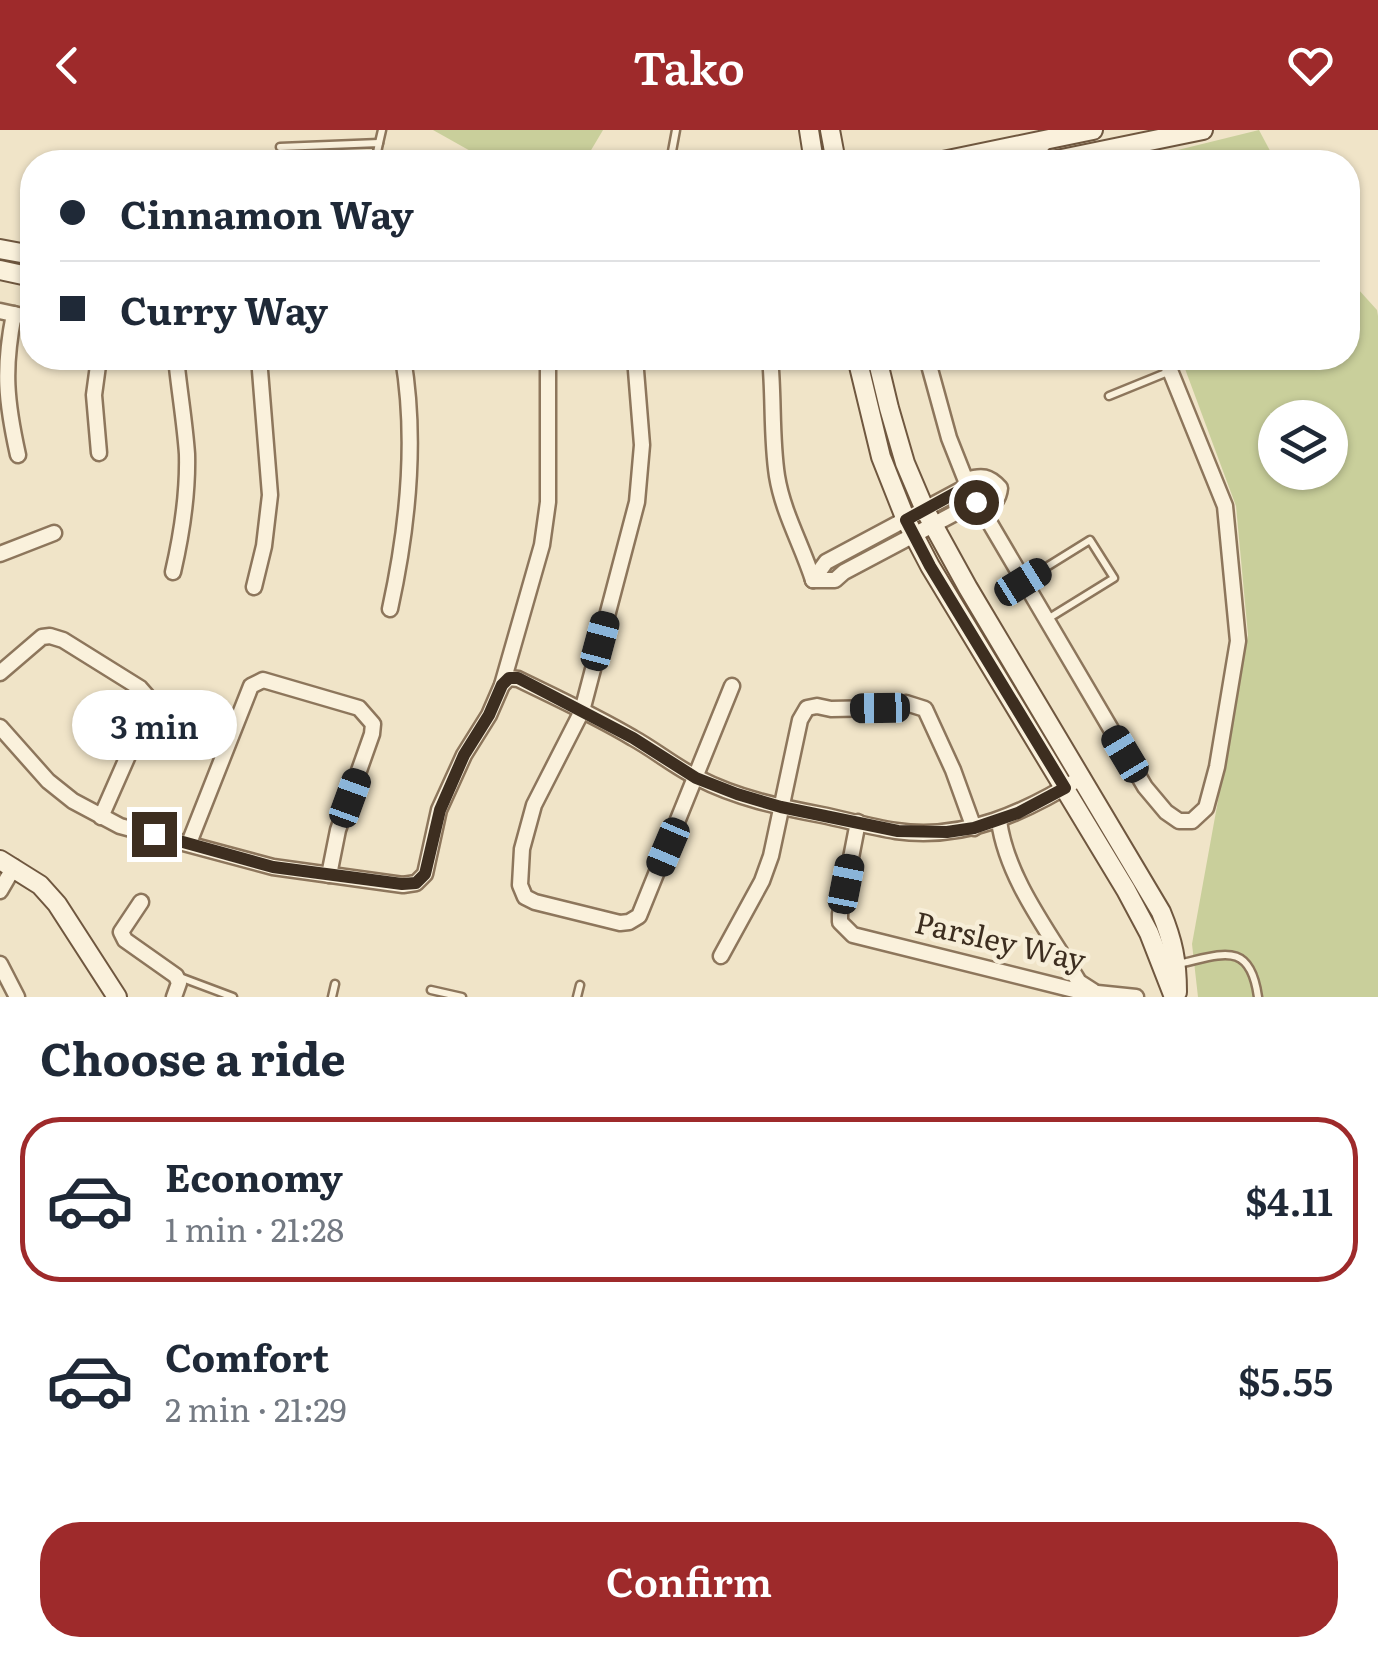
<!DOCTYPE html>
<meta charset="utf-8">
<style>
body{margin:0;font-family:Literata,serif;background:#f2f2f3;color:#1f2937;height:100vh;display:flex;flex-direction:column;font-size:38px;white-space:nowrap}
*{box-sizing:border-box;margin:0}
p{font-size:32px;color:#747a83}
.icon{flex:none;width:55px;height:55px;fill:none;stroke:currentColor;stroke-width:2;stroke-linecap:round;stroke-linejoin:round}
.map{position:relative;height:867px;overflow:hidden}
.drawer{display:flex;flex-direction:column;background:#fff;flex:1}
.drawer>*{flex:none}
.guide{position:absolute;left:20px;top:20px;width:1340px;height:220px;border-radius:40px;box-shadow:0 2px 8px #0004;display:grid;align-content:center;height:220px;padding:0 40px;background:#fff}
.fabs{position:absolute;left:1258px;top:270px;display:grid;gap:20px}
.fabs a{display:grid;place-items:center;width:90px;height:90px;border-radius:50%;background:#fff;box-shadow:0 2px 8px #0004;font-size:50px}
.end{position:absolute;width:45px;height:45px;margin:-22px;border:12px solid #3d2e20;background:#fff;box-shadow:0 0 0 5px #fff}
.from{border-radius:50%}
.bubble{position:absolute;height:70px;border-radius:35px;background:#fff;box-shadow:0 2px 8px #0004;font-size:32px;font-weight:600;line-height:70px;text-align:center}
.car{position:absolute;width:30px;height:60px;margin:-30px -15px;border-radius:12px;box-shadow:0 0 8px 2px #0007;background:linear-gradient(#222 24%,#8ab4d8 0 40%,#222 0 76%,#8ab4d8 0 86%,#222 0)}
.guide b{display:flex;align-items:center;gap:35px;height:95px;font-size:38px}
.guide b+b{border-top:2px solid #e0e1e3}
.guide i{width:25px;height:25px;background:#1f2937}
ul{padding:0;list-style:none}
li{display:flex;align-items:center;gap:30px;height:165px;margin:0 20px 15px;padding:0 20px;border:5px solid transparent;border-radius:40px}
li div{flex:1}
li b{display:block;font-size:38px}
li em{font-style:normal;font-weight:600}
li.current{border-color:#9e2a2b}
li>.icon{width:90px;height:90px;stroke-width:1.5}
h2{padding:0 40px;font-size:45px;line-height:120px}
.button{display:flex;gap:20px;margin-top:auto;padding:20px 40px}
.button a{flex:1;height:115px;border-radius:40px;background:#9e2a2b;color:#fff;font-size:40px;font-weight:600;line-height:115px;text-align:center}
header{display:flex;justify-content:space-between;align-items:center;height:130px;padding:0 40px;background:#9e2a2b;color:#fff;font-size:45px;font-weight:600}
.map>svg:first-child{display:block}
.green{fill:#c9cf9b;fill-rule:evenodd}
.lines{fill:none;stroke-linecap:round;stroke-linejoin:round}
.lane-casing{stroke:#8d765c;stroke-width:11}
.street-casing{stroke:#8d765c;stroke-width:19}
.secondary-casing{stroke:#6f573f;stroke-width:22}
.lane{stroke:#faf1dc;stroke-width:6}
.street{stroke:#faf1dc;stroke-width:14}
.secondary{stroke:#faf1dc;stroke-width:18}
.route{stroke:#3d2e20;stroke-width:12}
.labels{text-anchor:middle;stroke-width:9;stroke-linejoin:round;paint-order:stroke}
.street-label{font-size:30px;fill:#3d2e20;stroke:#f7eed8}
</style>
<header><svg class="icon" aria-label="back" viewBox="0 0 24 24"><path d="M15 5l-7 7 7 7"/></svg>Tako<svg class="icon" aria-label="heart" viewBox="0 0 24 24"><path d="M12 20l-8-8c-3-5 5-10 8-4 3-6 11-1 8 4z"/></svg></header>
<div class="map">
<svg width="1378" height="867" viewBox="0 0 1378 867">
<rect width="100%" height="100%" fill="#f0e4c8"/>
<!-- green -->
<g class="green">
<polygon points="433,0 603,0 584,32 490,32"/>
<polygon points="1259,0 1276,32 1129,32"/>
<path d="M 1348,148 L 1377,180 L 1378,186 L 1378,867 L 1198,867 L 1192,814 L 1248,505 L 1236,376 L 1181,228 L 1348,228 ZM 1275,288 L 1330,288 L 1330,342 L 1275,342 Z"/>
</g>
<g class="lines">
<defs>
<g id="lane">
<polyline points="379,13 382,0"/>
<polyline points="280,17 379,13 375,32"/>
<polyline points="670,32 676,0"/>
<polyline points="1109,266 1168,242"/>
<polyline points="1024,451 1090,410 1114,448 1046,490"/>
<path d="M 1178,834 C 1221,825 1250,809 1258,867"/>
<polyline points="177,846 233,867"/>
<polyline points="431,860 462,867"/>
<polyline points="332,867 335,854"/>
<polyline points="577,867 580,855"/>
</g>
<g id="street">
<polyline points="0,181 32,188"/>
<path d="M 14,184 C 3,239 6,271 18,325"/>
<polyline points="99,228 94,265 99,323"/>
<polyline points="635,228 642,315 637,372 582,581 534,675 522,719 520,755 525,767 535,772 620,793 629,792 639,786 732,556"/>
<path d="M 770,228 C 774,266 771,307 777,346 C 783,383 802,415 813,450"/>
<polyline points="927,228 949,308 968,356 1145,657 1166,682 1179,691 1192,691 1206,678 1217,637 1238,511 1225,376 1165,228"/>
<path d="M 966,350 C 982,345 989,346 1000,358 C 999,370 992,376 983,383"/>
<polyline points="0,424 54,403"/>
<path d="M 173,442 C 182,403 188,364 187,324 C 185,295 180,265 177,237 L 178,228"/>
<polyline points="813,450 835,450 844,442 976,372"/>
<polyline points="813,450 826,432 968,356"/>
<polyline points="254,457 264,416 270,365 259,228"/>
<path d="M 390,479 C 408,397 417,311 403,228"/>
<polyline points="0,543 42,507 50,506 63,510 140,558 147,566 149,578 101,687"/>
<path d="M 502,555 L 509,548 L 518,549 C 557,568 596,586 633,608 C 655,620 675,637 698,648 C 737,668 779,677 822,685 C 846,690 871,697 896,701 C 965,711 1026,682 1082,647"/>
<polyline points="0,597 48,651 73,671 120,696 273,737 403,755 416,753 425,744 439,680 464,625 489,585 502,555 542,415 548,372 548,228"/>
<path d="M 999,691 C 1007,749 1049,802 1079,852 L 1093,861"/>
<polyline points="858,692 840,784 840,792 853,805 1078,861 1136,867"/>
<polyline points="189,713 251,556 263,550 359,578 373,594 372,604 338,700 329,745"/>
<polyline points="0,761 14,737"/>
<polyline points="141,772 121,802 125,810 176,846 179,853 174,867"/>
<polyline points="721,826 762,751 771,726 800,590 807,578 817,576 831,579 880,578 906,573 925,579 953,640 974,698"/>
<polyline points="0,834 17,867"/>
</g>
<g id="secondary">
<polyline points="809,0 814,32"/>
<polyline points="830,0 836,32"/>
<polyline points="938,32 1093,0"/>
<polyline points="1018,32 1032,25 1043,11"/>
<polyline points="1047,32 1203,0"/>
<polyline points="0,119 32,125"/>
<polyline points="0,140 32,147"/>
<polyline points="857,228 881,327 906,390 930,436 1126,760 1149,803 1174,867"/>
<path d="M 877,228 L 889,278 L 905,333 L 925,380 L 968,458 L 1161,782 C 1173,811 1177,831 1177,862"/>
<polyline points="0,730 40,755 57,774 117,867"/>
</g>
</defs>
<!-- lane casing -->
<use href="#lane" class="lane-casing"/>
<!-- street casing -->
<use href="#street" class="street-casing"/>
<!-- secondary casing -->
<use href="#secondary" class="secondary-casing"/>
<!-- lane -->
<use href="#lane" class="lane"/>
<!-- street -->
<use href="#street" class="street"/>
<!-- secondary -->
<use href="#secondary" class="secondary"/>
</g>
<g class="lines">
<!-- route -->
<polyline class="route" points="154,704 273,737 402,754 416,753 425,744 440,680 464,625 489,585 502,555 509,548 518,548 633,608 696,648 737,664 781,677 898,701 947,702 974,698 1018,683 1065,658 930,436 906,390 968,356 976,372"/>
</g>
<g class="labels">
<!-- street labels -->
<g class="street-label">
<text transform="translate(1000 812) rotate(13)" y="10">Parsley Way</text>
</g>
</g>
</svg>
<div class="fabs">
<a><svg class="icon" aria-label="layers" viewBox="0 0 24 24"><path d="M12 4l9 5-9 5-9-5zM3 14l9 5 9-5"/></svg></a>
</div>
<i class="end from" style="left:976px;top:372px"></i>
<i class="end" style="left:154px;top:704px"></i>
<div class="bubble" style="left:72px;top:560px;width:165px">3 min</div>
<i class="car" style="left:1023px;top:452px;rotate:58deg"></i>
<i class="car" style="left:600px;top:511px;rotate:15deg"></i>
<i class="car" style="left:880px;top:578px;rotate:269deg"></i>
<i class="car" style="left:1125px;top:624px;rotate:329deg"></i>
<i class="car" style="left:350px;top:668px;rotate:20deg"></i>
<i class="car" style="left:668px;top:717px;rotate:203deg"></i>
<i class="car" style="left:846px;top:754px;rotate:11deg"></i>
<div class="guide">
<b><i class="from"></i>Cinnamon Way</b>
<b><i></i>Curry Way</b>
</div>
</div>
<section class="drawer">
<h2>Choose a ride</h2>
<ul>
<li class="current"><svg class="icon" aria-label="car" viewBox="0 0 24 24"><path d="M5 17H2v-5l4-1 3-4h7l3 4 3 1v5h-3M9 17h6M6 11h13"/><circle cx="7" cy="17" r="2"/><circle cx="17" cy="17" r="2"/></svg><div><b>Economy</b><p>1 min · 21:28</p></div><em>$4.11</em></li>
<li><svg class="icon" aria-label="car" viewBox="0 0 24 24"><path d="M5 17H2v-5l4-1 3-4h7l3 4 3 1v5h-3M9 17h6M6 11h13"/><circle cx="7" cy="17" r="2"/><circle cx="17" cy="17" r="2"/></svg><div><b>Comfort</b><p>2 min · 21:29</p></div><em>$5.55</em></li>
</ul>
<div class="button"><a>Confirm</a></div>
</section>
